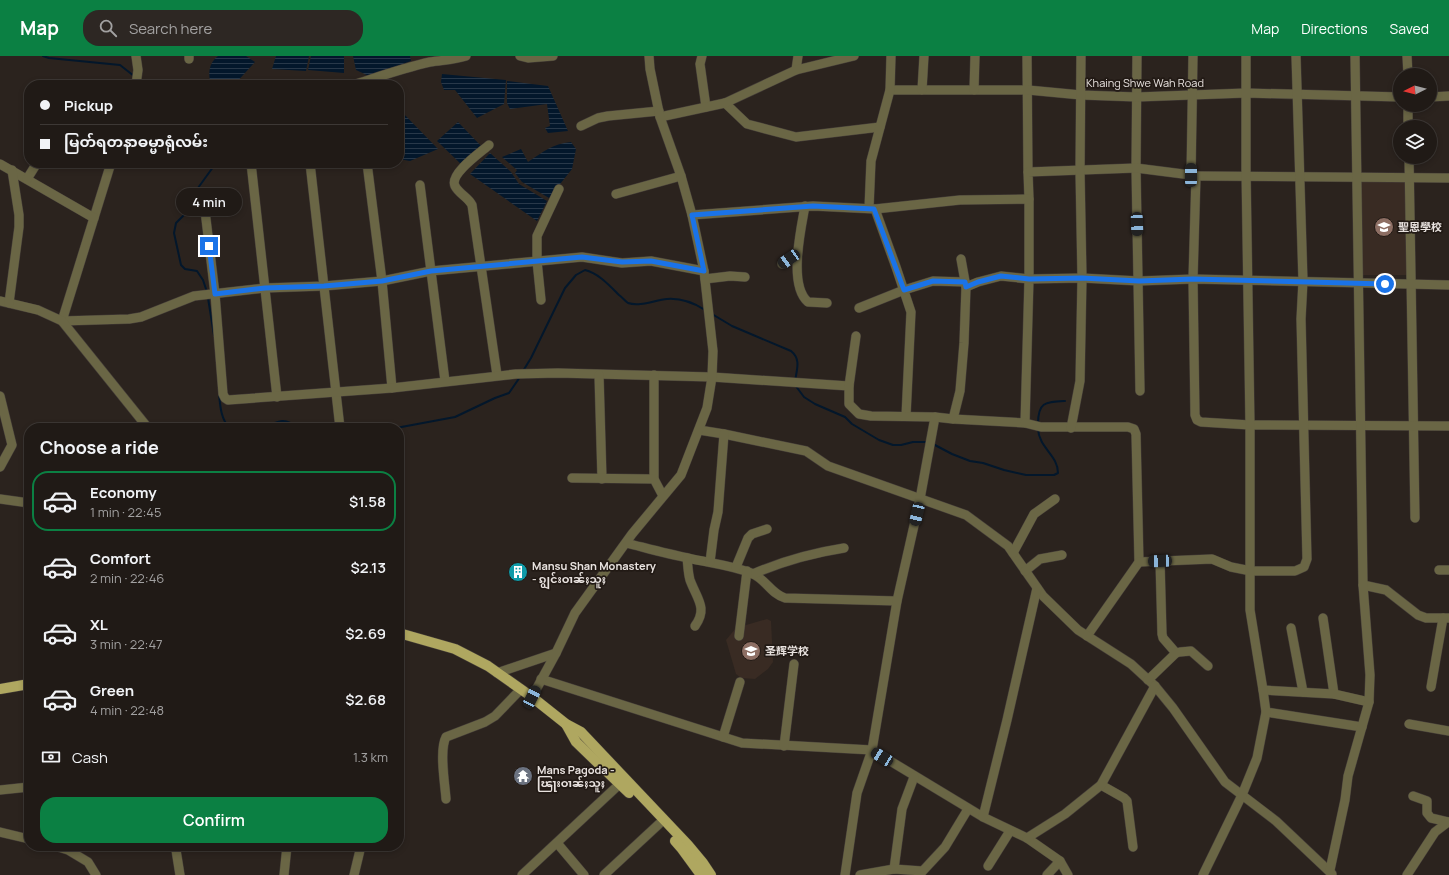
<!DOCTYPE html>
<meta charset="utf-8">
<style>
body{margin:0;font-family:Manrope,"Noto Sans SC","Noto Sans Myanmar",sans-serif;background:#2d2723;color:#f1f3f6;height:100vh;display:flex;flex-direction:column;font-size:15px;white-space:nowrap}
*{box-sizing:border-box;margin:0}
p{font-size:13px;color:#a2a1a1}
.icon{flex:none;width:22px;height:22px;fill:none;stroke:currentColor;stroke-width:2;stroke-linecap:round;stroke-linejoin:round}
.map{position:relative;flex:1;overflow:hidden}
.sheet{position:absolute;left:24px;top:367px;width:380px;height:428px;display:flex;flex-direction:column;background:#201a16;border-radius:16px;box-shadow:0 2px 6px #0003,0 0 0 1px #3d3835}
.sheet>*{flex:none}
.guide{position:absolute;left:24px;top:24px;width:380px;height:88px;border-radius:16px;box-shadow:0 2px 6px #0003,0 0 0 1px #3d3835;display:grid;align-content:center;height:88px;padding:0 16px;background:#201a16}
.needle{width:26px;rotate:264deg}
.fabs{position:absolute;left:1393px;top:12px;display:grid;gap:8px}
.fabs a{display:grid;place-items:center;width:44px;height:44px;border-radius:50%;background:#201a16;box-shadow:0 2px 6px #0003,0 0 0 1px #3d3835;font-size:20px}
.end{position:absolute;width:18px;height:18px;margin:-9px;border:5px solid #1a73e8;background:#fff;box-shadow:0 0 0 2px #fff}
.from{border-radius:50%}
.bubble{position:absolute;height:28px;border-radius:14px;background:#201a16;box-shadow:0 2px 6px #0003,0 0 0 1px #3d3835;font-size:13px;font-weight:600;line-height:28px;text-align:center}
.car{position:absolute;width:12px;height:24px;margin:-12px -6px;border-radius:5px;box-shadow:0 0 3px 1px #0007;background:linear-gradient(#222 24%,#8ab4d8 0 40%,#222 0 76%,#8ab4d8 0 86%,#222 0)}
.guide b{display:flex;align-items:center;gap:14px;height:38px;font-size:15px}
.guide b+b{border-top:1px solid #3d3835}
.guide i{width:10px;height:10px;background:#f1f3f6}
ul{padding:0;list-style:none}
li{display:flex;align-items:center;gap:12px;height:60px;margin:0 8px 6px;padding:0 8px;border:2px solid transparent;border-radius:16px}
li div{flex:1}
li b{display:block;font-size:15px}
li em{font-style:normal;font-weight:600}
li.on{border-color:#0b8043}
li>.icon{width:36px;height:36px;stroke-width:1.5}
h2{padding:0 16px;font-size:18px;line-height:48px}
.pay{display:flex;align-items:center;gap:10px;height:44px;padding:0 16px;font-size:15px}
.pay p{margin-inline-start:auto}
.cta{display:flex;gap:8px;margin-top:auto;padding:8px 16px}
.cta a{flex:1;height:46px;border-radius:16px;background:#0b8043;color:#fff;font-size:16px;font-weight:600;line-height:46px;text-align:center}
header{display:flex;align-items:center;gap:24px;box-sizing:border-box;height:56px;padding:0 20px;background:#0b8043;color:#fff}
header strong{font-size:19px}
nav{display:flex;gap:22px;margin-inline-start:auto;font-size:14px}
.search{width:280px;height:36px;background:#2d2723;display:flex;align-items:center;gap:10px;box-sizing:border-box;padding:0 14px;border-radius:16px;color:#a2a1a1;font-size:15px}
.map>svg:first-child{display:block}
.built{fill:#392b23}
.water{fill:url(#water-rules)}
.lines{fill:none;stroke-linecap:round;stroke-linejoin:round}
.stream{stroke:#03172b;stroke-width:2}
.minor-casing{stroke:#453e39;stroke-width:10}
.major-casing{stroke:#453e39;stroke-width:11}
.minor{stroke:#6a6645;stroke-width:9}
.major{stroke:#afa760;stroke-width:10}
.route{stroke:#1a73e8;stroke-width:5}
.labels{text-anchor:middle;stroke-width:3.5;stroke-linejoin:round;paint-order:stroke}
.street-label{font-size:11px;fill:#e8e2df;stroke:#221a15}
.poi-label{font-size:11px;font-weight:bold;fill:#e8e2df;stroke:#221a15;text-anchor:start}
</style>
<header>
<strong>Map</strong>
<div class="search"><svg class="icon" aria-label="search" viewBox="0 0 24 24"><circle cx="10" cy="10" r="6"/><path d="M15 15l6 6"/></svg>Search here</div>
<nav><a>Map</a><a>Directions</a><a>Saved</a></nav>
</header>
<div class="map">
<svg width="1449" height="819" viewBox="0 0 1449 819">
<defs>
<pattern id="water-rules" width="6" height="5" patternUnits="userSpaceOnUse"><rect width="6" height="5" fill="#03172b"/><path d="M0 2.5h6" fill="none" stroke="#283849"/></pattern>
</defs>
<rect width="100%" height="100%" fill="#2b231e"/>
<!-- built -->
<g class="built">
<polygon points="1362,124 1406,124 1407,219 1362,219"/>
<polygon points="767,563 771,565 773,606 768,613 755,623 741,622 736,618 726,584 736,572"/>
</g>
<!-- water -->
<g class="water">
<path d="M 218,0 L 246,0 L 255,6 L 234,29 L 211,29 C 208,18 208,8 218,0 Z"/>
<polygon points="276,0 309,0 306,15 272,13"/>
<polygon points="311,0 344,0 344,17 308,14"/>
<polygon points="353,0 410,0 411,5 369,20 356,14"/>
<polygon points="442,18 506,24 504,48 477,62 455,34 444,34 441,26"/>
<polygon points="507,25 548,30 568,75 548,77 545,72 550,70 547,48 510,53 507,47"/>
<polygon points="399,53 438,93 410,105 399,103"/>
<polygon points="458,66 482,91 463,110 437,85"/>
<path d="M 571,86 L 576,93 L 572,113 L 549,142 L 522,126 L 515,117 L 517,114 L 502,101 L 521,93 L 528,106 C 543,96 552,88 571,86 Z"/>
<polygon points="490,97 511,116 519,128 547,145 537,165 470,118"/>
</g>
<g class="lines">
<!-- stream -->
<g class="stream">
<polyline points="43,0 49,2 120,9 134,20"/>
<polyline points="140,25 146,29"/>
<polyline points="207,236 203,224 197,215 185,213 181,209 174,177 176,167 185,158 190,143 216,107"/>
<polyline points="208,242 214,279"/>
<path d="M 712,258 L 732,270 L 791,295 C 801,303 797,313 795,325"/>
<path d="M 523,315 L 531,302 L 565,232 L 576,219 L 585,214 C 598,217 609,229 619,239 C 622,241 625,245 628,247 C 640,251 655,244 667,243 C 681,242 694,247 705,254"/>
<polyline points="795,329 804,341 815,348 845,361 852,368 879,384 893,389 901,389 913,386 927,386"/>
<path d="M 219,337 C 220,349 221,365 230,372"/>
<path d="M 1038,368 C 1038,346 1045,346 1065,345"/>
<path d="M 263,372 C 275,366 286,360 296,372"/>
<polyline points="396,372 455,361 495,342 509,337 520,321"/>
<path d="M 933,388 L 952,398 L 970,405 L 983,407 L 1004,414 L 1026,419 L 1054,419 L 1058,417 C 1058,399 1039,392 1038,373"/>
</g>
<defs>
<g id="minor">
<polyline points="189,0 189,3"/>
<polyline points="520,0 528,2 553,0"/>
<polyline points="702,0 700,8 706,51"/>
<polyline points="1027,0 1028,116"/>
<polyline points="1137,0 1136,112 1140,335"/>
<polyline points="1407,0 1408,19"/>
<polyline points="796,14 798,0"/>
<polyline points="136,29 138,14 136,0"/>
<path d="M 353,29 C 378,21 403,12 430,6 C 442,4 454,4 466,0"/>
<polyline points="890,34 1028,34 1081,39 1137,41 1246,37 1400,41"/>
<polyline points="922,34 924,0"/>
<polyline points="974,34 975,0"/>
<polyline points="1430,41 1449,40"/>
<polyline points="725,47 747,68 796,81 880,71"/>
<polyline points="1408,49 1408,71"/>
<polyline points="660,61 725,47 796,14 854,0"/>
<polyline points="581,70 598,62 608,60 659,55"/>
<path d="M 489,89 C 481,96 449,118 455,130 C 459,138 468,141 472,149 L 497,319"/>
<polyline points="1409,101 1415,462"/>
<polyline points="111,107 62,265 129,263 141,261 194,240 265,232 324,230 382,225 431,215 582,201 622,207 651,205 704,215"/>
<polyline points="251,107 277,341"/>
<polyline points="310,107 340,372"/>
<polyline points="367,107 382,225 392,332"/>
<polyline points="0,108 94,162"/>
<polyline points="1191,119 1196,120 1193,223 1195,359 1197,364 1201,366 1250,369 1449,370"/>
<polyline points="1196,120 1449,122"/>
<polyline points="27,123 37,107"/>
<polyline points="420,129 445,325"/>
<polyline points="203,138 215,238 223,338 225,342 228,344 392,332 516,318 558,317 712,321 849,330"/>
<polyline points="616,138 681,120"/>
<polyline points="1029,143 1028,116 1136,112 1191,119 1193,0"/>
<path d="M 805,150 C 801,173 788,229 808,246 L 827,247"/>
<polyline points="869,152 871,105 890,34 891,0"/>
<polyline points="875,153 896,211 911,256 906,360"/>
<polyline points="692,159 813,150 875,153 960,144 1029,143 1029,223 1001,220 978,226 966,231"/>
<polyline points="782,208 797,198"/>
<polyline points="705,223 730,220 745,221"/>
<polyline points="541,244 537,205 537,180 559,133"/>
<polyline points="0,245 38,254 62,265 148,372"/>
<polyline points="9,247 19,171 19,159 12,114"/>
<polyline points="859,252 904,234 933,225 965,226"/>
<polyline points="856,280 849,330 849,348 859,358 871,360 935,361 953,363 1025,367 1029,223 1082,222 1139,225 1193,223 1449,229"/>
<polyline points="599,319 602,423"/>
<polyline points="654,319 654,423"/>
<polyline points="0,340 12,389 0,411"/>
<polyline points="953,363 960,335 964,287 966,231 961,203"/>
<polyline points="1025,367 1041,371 1128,371 1134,373 1136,378 1139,506 1087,580"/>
<polyline points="1071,372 1080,325 1082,222 1080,115 1081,0"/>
<polyline points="699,374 724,378 806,395 828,410 966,459 1008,490 1043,540 1078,574 1131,608 1155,630 1173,652 1225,726 1276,765 1332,818"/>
<polyline points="572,422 654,423 663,440"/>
<polyline points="0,443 29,447"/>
<path d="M 626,487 C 646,492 667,498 688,502 C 709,507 731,509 751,517 C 765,522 771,538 785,542 L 897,545"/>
<polyline points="1013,497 1034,458 1055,443"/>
<path d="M 687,502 C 688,510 688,517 690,524 C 697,543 708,552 695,570"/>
<polyline points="1160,505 1162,578 1163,582 1176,597"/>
<polyline points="710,506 714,474 718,456 724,378"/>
<polyline points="1139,506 1212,503 1231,511 1251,515 1295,515 1304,511 1307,503 1301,263 1303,225 1296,0"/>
<polyline points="736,511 748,482 752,478 767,473"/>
<polyline points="1439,514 1449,514"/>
<polyline points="1025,515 1040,503 1062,499"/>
<path d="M 753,518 C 783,505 812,497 844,492"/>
<polyline points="1363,529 1386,534 1418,559 1426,562 1449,562"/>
<polyline points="1323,562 1334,638"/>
<polyline points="1291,572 1303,636"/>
<polyline points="739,580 747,515"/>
<polyline points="497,617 556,597"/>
<polyline points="541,623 742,687 872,694 983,761 1027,782 1060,805 1068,819"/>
<polyline points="1148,624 1176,597 1180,596 1191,595 1208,610"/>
<polyline points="1431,631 1443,562"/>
<polyline points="1263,634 1334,638 1369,646"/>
<polyline points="532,641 556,597 575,557 632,478 681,419 707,352 712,321 713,295 704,215 692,159 681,120 660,61 650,13 649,0"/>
<polyline points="1266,656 1362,671"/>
<polyline points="1409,668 1449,675"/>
<polyline points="723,681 740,626"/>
<polyline points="784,690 794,608"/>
<polyline points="1101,729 1124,742 1127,745 1133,791"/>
<polyline points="0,734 29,731"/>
<polyline points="1413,740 1427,745 1427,757 1431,762 1449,766"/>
<path d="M 446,743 C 445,728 439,694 446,681 L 485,666 L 495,660 L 521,633"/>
<polyline points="983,761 1007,664 1037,532"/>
<polyline points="0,776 29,783"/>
<polyline points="1027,782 1065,758 1101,729 1155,630"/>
<polyline points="557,787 584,819"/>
<polyline points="55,790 68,794 88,806 96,819"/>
<polyline points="176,794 180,819"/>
<polyline points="988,810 1010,775"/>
<polyline points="894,813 902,753 914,721"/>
<polyline points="1330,814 1345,744 1348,720 1369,646 1370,619 1363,529 1355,0"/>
<polyline points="284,819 287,790"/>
<polyline points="354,819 361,790"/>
<polyline points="522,819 625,723"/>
<polyline points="604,819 659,768"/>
<polyline points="845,819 857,737 872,694 897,545 920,443 935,361"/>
<polyline points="860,819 894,813 922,815"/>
<polyline points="919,819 945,791 968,753"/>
<polyline points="1047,819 1060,805"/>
<polyline points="1203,819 1242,739 1257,702 1266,656 1263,634 1250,554 1250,369 1246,114 1246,0"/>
<polyline points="1407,819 1435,776 1448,766"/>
</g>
<g id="major">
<polyline points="399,577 455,593 488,610 532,641 566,668 581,676 688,789 703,807 711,819"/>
<polyline points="0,633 29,628"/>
<polyline points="566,668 576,686 629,737"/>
<polyline points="675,785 682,793 701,819"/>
</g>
</defs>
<!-- minor casing -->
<use href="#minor" class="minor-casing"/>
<!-- major casing -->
<use href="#major" class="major-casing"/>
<!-- minor -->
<use href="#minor" class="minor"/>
<!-- major -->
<use href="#major" class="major"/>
</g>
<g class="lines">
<!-- route -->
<polyline class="route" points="209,190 215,238 265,232 324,230 382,225 431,215 582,201 622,206 651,205 704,215 692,159 813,150 874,153 904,234 933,225 965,226 966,231 978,226 1001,220 1029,223 1082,222 1139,225 1193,223 1385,228"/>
</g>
<!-- icons -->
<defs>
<symbol id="school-disc" viewBox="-11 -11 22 22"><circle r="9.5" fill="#8d6e63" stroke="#221a15"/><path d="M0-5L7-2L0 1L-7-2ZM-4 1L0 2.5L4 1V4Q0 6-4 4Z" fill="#fff"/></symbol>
<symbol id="building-disc" viewBox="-11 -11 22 22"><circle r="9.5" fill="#0f9aa8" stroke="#221a15"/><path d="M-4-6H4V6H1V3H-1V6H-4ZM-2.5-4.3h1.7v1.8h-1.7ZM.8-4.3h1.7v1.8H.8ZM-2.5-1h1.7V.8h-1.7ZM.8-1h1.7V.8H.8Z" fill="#fff"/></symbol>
<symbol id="temple-disc" viewBox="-11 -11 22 22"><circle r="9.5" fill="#6b7280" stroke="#221a15"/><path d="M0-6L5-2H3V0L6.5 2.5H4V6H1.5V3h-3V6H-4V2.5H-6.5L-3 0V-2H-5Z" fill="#fff"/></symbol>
</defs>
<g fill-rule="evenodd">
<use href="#school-disc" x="1373" y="160" width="22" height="22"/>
<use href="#building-disc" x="507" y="505" width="22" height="22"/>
<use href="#school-disc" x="740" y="584" width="22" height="22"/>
<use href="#temple-disc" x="512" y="709" width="22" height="22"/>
</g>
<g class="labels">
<!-- street labels -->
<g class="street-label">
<text x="1145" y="31">Khaing Shwe Wah Road</text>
</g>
<!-- poi labels -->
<g class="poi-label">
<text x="1398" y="175">聖恩學校</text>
<text x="532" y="514">Mansu Shan Monastery<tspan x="532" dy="13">- ၵျွင်းဝၢၼ်ႈသူႈ</tspan></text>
<text x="765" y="599">圣辉学校</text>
<text x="537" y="718">Mans Pagoda -<tspan x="537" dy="13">ၽြႃးဝၢၼ်ႈသူႈ</tspan></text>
</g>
</g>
</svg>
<div class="fabs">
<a><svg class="needle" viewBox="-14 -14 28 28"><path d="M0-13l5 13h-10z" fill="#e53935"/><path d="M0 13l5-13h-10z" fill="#a2a1a1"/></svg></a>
<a><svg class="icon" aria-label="layers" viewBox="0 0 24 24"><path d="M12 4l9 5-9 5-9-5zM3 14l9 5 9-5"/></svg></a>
</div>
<i class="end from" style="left:1385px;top:228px"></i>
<i class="end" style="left:209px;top:190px"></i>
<div class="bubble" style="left:176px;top:132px;width:66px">4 min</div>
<i class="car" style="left:1191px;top:119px;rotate:0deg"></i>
<i class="car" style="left:1137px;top:168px;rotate:178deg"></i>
<i class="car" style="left:789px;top:203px;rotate:235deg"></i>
<i class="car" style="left:917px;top:458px;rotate:193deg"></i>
<i class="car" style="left:1160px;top:505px;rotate:268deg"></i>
<i class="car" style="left:532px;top:641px;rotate:27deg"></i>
<i class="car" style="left:882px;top:701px;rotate:302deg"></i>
<div class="guide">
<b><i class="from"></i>Pickup</b>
<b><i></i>မြတ်ရတနာဓမ္မာရုံလမ်း</b>
</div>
<section class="sheet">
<h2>Choose a ride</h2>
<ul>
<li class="on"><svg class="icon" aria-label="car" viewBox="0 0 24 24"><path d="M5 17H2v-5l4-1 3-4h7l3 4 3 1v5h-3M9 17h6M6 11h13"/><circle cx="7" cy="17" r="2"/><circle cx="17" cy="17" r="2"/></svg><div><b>Economy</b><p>1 min · 22:45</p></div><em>$1.58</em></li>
<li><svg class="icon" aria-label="car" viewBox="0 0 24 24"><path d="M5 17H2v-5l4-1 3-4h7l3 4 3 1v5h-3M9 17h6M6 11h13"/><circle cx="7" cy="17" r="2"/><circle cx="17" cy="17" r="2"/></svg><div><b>Comfort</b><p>2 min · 22:46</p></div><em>$2.13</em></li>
<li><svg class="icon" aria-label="car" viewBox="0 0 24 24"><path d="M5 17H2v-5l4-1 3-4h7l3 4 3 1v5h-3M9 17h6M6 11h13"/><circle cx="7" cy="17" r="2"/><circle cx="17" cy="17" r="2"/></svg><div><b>XL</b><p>3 min · 22:47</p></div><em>$2.69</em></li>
<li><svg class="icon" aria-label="car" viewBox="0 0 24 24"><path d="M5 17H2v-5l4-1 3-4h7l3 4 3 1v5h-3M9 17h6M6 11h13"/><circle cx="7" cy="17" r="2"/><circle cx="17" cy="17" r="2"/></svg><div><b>Green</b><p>4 min · 22:48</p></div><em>$2.68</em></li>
</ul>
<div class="pay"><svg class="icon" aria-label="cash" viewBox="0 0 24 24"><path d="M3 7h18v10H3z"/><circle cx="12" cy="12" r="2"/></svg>Cash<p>1.3 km</p></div>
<div class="cta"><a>Confirm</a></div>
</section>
</div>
